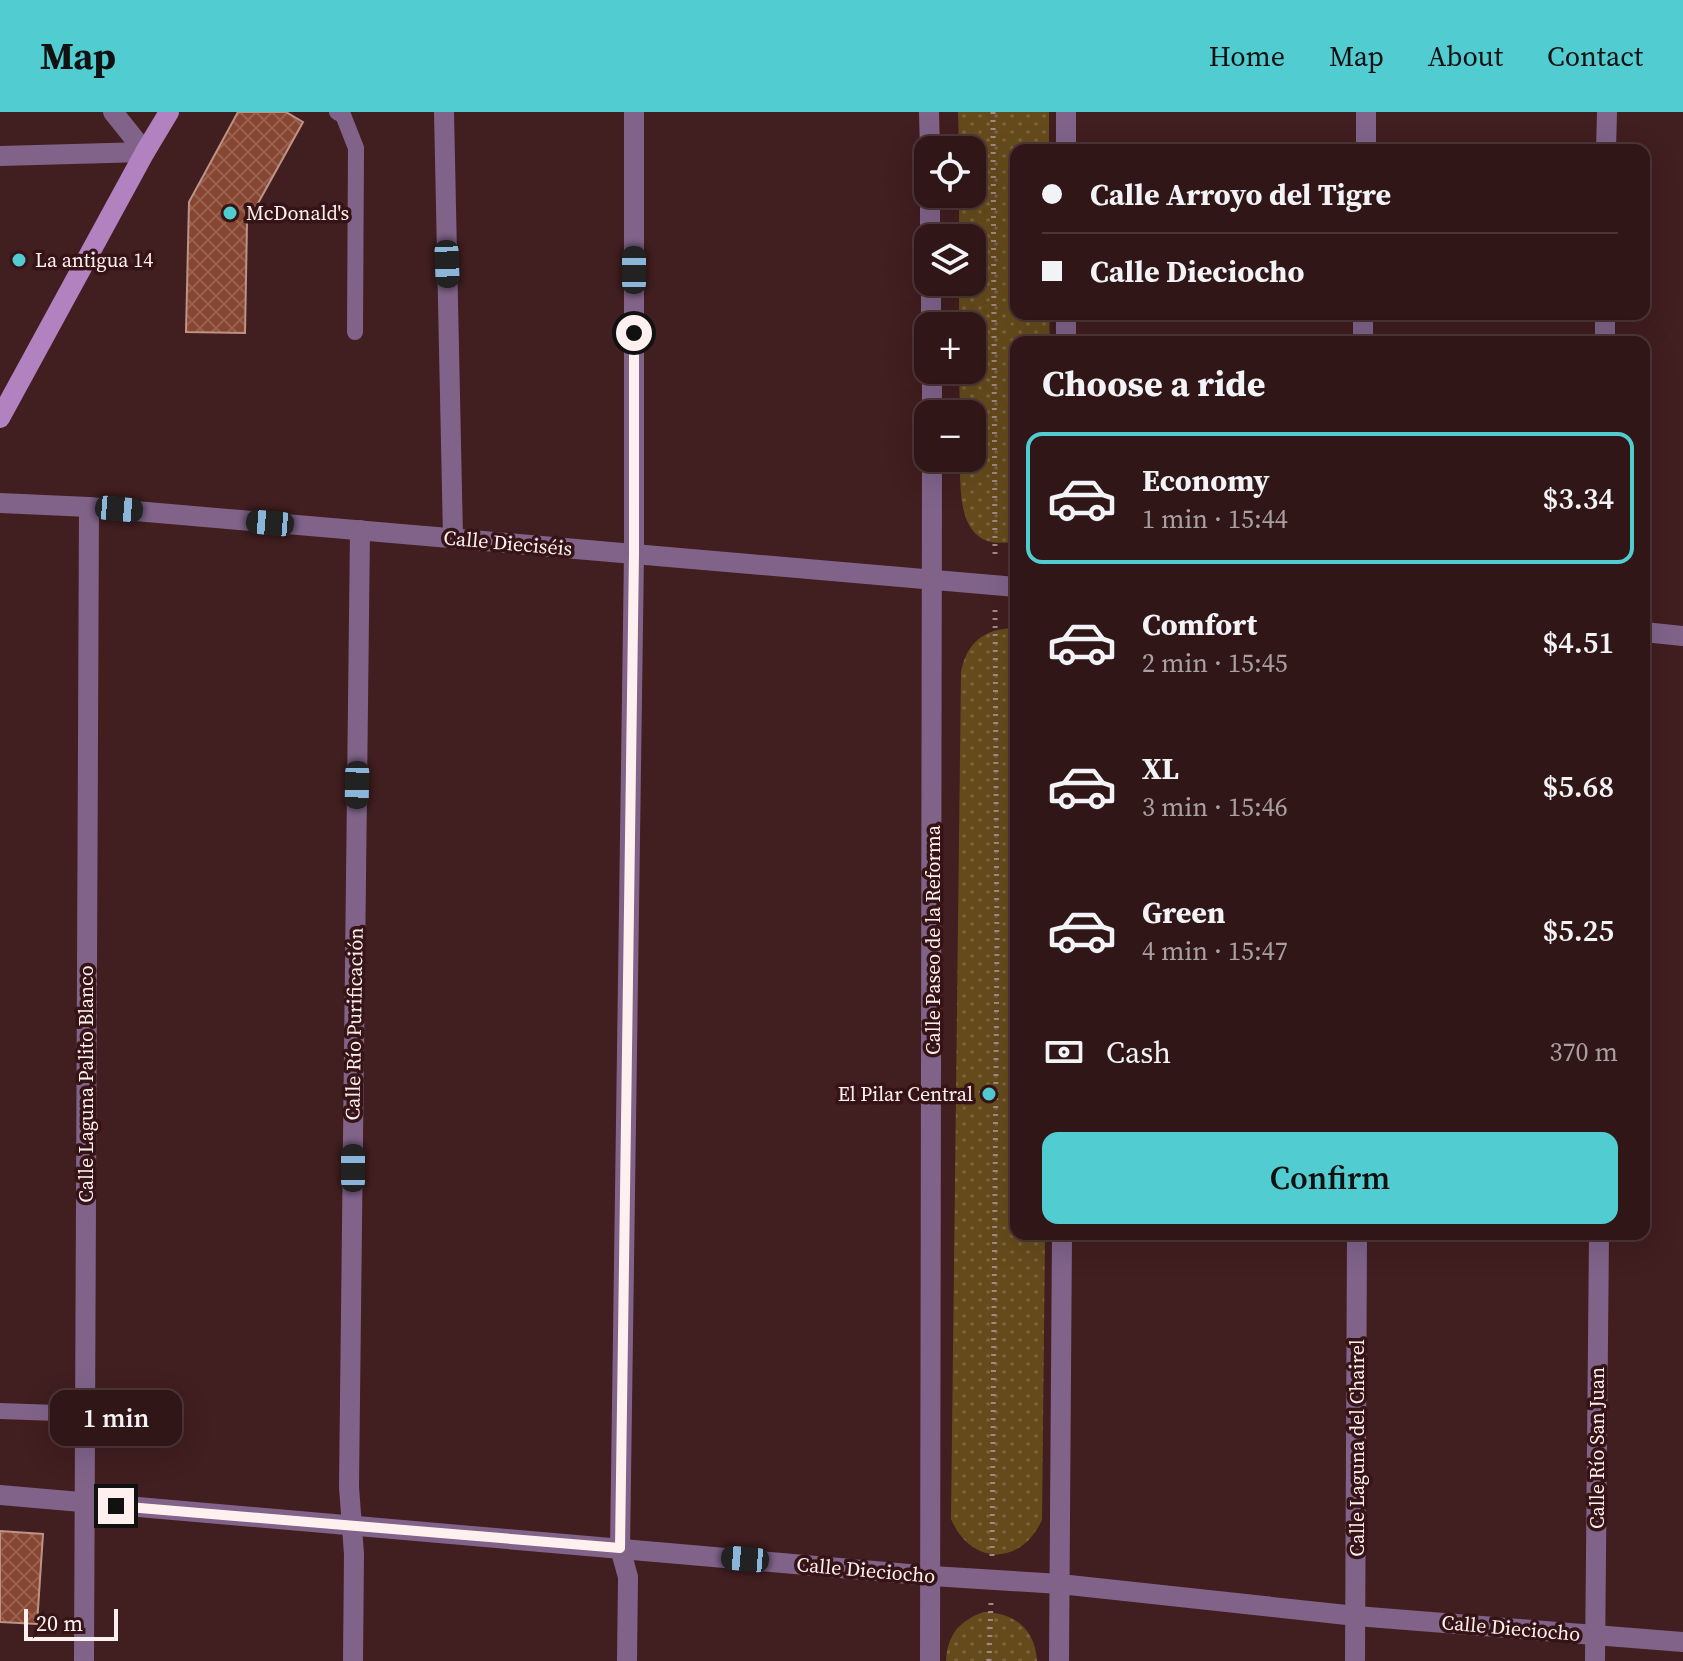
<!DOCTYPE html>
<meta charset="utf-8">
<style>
body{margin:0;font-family:"Source Serif 4",serif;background:#391f21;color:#f1f3f6;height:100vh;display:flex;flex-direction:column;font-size:30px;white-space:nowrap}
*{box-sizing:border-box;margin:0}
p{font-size:26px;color:#a89fa2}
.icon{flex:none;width:44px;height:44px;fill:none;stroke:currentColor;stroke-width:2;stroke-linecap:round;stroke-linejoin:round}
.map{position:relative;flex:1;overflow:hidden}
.drawer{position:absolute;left:1010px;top:224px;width:640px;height:904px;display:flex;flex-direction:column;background:#311618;border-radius:16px;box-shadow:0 8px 32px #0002,0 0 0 2px #4c3537}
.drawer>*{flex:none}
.guide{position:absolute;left:1010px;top:32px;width:640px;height:176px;border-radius:16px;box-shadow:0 8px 32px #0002,0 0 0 2px #4c3537;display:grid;align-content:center;height:176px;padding:0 32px;background:#311618}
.controls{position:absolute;left:914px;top:24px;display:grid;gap:16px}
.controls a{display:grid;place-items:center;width:72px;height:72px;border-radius:16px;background:#311618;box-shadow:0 8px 32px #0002,0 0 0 2px #4c3537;font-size:40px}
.scale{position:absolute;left:24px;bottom:20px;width:94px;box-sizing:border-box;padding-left:8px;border:4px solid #fff0f0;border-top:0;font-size:22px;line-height:28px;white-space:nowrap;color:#fff0f0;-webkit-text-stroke:6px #361416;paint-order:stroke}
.end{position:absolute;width:36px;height:36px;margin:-18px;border:10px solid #fff0f0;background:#111;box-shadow:0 0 0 4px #111}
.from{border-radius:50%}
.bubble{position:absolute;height:56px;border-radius:16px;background:#311618;box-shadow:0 8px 32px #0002,0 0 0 2px #4c3537;font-size:26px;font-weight:600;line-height:56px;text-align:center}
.car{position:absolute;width:24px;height:48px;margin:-24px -12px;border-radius:10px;box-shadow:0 0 6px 2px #0007;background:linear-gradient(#222 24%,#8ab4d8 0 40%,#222 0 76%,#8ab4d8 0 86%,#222 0)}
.guide b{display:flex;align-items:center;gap:28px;height:76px;font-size:30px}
.guide b+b{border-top:2px solid #4c3537}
.guide i{width:20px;height:20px;background:#f1f3f6}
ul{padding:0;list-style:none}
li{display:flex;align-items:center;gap:24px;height:132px;margin:0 16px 12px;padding:0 16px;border:4px solid transparent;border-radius:16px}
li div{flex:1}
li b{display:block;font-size:30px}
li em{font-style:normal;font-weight:600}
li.current{border-color:#51ccd1}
li>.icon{width:72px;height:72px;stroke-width:1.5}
h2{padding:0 32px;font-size:36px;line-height:96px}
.pay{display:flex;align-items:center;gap:20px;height:88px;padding:0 32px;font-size:30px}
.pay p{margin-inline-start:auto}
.primary-button{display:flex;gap:16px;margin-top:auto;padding:16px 32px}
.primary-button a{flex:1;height:92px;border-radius:16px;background:#51ccd1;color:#111;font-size:32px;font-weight:600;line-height:92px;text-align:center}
header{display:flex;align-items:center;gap:48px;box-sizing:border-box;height:112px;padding:0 40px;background:#51ccd1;color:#111}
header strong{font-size:38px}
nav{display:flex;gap:44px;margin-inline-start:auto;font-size:28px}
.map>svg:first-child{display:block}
.grass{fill:url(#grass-dots)}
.building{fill:url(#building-cross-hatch);stroke:#bc9385;stroke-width:2}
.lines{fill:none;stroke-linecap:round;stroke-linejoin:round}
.path{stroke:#a1898a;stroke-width:5;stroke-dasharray:2 6;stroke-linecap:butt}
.service{stroke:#81638a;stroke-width:16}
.minor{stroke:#81638a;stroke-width:20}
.tertiary{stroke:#81638a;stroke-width:20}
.secondary{stroke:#b282c0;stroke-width:20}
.route{stroke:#fff0f0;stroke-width:10}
.poi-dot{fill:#51ccd1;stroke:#361416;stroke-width:3}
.labels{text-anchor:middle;stroke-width:7;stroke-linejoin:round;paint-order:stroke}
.poi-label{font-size:20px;fill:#fff0f0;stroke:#361416;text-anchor:start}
.street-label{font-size:20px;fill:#fff0f0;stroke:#361416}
</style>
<header>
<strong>Map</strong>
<nav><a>Home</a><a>Map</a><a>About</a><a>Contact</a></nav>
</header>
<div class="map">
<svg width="1683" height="1549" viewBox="0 0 1683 1549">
<defs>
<pattern id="grass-dots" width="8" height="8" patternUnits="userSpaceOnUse" patternTransform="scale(2)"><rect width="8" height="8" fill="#654b1c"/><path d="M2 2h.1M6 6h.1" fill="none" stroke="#7c653d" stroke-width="1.8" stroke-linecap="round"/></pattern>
<pattern id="building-cross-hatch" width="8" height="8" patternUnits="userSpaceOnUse" patternTransform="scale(2)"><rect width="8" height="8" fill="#874632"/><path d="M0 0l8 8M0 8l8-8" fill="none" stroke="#996150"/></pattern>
</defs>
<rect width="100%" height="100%" fill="#411e20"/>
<!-- grass -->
<g class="grass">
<path d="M 958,0 L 1049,0 L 1049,38 L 1016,38 L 1016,202 L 1049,202 L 1050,230 L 1016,230 L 1016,429 C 958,442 960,384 960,346 L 972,346 L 972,302 L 960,302 L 959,258 L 972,258 L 972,214 L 959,214 L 959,170 L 972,170 L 972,126 L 959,126 L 959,82 L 972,82 L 972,38 L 959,38 Z"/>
<path d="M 1014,516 L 1016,1122 L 1045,1122 L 1042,1408 C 1021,1454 971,1454 951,1407 L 961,560 C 967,530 984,517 1014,516 Z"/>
<path d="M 984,1500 C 1015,1501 1035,1517 1037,1549 L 946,1549 C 947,1523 960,1508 984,1500 Z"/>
</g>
<!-- building -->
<g class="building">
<polygon points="238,0 286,0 303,10 247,111 245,221 186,220 189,90"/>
<polygon points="0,1419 43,1422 37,1512 0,1510"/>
</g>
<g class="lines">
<!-- path -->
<g class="path">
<polyline points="993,0 995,448"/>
<polyline points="992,1444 997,833 995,498"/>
<polyline points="989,1549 991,1490"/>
</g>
<!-- service -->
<g class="service">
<polyline points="337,0 343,3 356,36 355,220"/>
<polyline points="0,1299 85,1302"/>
</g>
<!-- minor -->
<g class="minor">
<polyline points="113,0 145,40"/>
<polyline points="444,0 453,426"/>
<polyline points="1366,38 1366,0"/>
<polyline points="1606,38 1607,0"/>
<polyline points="0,44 145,40"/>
<polyline points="1363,230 1363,202"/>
<polyline points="1605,230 1605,202"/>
<polyline points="0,1383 932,1464 1060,1472 1356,1504 1683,1530"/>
<polyline points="84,1549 89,395"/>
<polyline points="353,1549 354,1442 349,1375 360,418"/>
<polyline points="627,1549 628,1465 620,1436 634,442 634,0"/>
<polyline points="1355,1549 1357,1122"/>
<polyline points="1595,1549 1599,1122"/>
</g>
<!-- tertiary -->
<g class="tertiary">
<polyline points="929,0 930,38"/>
<polyline points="1066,0 1066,38"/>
<polyline points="930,82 930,126"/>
<polyline points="931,170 931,214"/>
<polyline points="1066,202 1066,230"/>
<polyline points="932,258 932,302"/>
<polyline points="0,391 89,395 1016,475"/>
<polyline points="1644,520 1683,524"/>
<polyline points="930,1549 932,346"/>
<polyline points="1059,1549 1062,1122"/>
</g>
<!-- secondary -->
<polyline class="secondary" points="0,306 145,40 169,0"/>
</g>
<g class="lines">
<!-- route -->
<polyline class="route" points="116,1394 620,1436 634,442 634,221"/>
</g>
<!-- markers -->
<g class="poi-dot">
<circle cx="230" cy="101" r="8"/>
<circle cx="19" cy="148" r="8"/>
<circle cx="989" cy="982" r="8"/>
</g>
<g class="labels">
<!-- poi labels -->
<g class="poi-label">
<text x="246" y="108">McDonald's</text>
<text x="35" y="155">La antigua 14</text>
<text x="973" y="989" text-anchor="end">El Pilar Central</text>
</g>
<!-- street labels -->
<g class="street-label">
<text transform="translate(508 431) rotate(5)" y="7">Calle Dieciséis</text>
<text transform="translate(933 828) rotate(-90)" y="7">Calle Paseo de la Reforma</text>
<text transform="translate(354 912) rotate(-89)" y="7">Calle Río Purificación</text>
<text transform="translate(86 972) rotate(-90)" y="7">Calle Laguna Palito Blanco</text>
<text transform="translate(1357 1336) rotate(-90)" y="7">Calle Laguna del Chairel</text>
<text transform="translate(1597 1336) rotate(-90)" y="7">Calle Río San Juan</text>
<text transform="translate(866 1458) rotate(5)" y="7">Calle Dieciocho</text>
<text transform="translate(1511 1516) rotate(5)" y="7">Calle Dieciocho</text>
</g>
</g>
</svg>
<div class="controls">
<a><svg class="icon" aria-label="locate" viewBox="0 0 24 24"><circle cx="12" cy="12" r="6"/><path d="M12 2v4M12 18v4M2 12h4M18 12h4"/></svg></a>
<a><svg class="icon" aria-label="layers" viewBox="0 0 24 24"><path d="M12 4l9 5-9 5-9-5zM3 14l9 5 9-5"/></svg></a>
<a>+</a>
<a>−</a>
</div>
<div class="scale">20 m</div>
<i class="end from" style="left:634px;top:221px"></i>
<i class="end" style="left:116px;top:1394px"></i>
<div class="bubble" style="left:50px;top:1278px;width:132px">1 min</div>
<i class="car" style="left:447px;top:152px;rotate:178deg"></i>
<i class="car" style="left:634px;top:158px;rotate:0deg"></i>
<i class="car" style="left:119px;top:397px;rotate:95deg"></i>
<i class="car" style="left:270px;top:411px;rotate:275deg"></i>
<i class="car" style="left:357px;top:673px;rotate:181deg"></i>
<i class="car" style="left:353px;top:1056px;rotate:0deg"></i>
<i class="car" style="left:745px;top:1447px;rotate:275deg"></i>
<div class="guide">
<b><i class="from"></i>Calle Arroyo del Tigre</b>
<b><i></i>Calle Dieciocho</b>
</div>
<section class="drawer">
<h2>Choose a ride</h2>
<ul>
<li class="current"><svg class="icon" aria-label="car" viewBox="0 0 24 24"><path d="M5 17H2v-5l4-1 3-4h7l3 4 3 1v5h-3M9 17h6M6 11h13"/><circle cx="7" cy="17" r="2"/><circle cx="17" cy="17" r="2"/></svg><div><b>Economy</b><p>1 min · 15:44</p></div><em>$3.34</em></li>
<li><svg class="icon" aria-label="car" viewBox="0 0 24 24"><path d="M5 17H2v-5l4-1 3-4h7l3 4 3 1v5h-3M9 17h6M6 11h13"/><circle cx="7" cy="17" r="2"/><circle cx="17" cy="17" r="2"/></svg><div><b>Comfort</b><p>2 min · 15:45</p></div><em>$4.51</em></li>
<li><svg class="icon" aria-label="car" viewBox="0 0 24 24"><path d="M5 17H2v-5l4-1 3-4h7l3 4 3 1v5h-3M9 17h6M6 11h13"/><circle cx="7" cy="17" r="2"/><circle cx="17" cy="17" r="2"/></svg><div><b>XL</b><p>3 min · 15:46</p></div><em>$5.68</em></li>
<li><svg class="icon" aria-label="car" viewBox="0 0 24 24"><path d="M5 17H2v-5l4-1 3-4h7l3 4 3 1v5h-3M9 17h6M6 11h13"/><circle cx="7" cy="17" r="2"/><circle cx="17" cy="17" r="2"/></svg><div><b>Green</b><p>4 min · 15:47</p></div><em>$5.25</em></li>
</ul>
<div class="pay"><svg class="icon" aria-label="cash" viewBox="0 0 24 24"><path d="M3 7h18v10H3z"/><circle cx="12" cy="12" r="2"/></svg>Cash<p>370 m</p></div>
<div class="primary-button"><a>Confirm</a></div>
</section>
</div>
